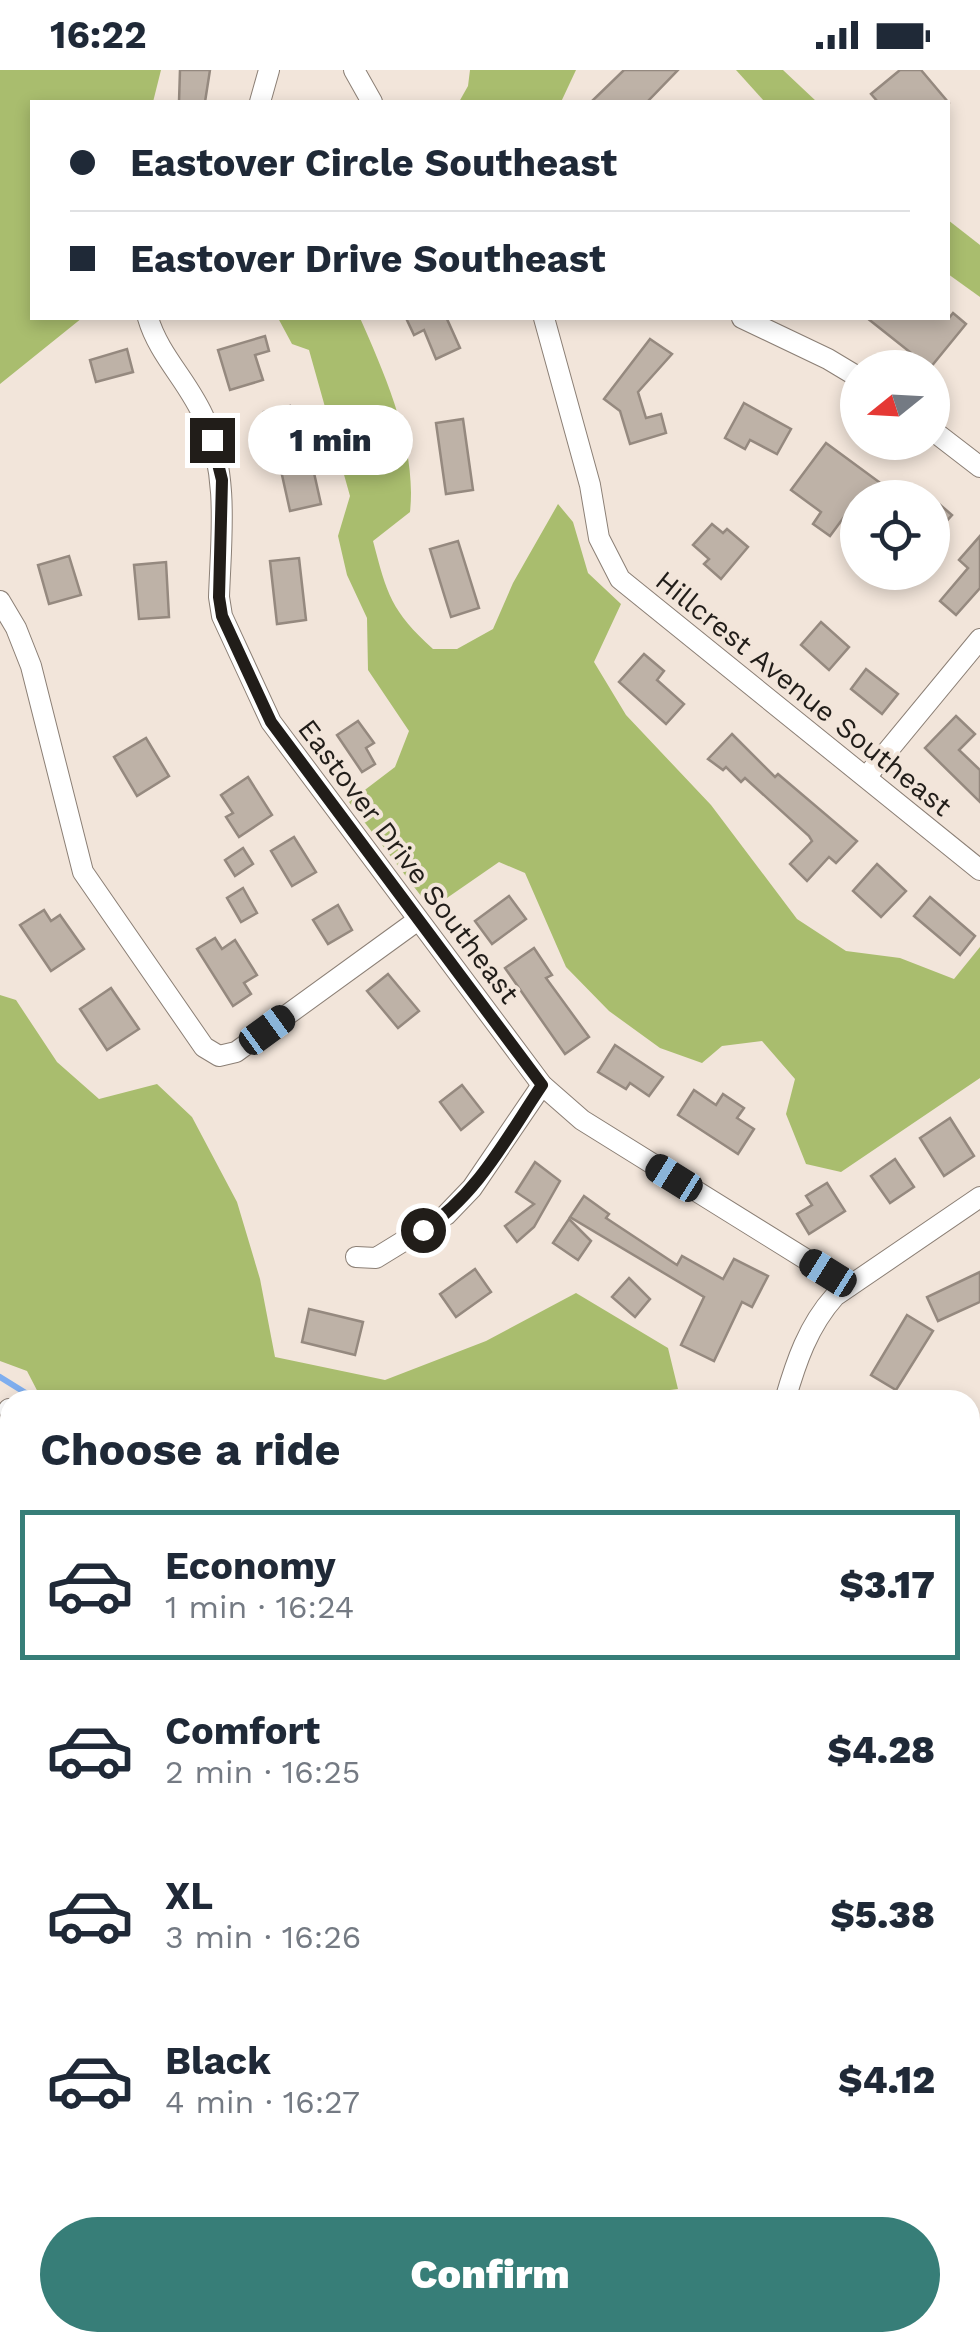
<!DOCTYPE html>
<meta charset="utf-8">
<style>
body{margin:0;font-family:"Work Sans",sans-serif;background:#f2f2f3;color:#1f2937;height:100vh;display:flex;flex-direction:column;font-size:38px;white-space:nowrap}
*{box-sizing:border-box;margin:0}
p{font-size:32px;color:#747a83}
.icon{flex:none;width:55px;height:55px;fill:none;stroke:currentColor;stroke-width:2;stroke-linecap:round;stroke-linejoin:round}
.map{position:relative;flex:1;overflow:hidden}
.sheet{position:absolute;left:0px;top:1320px;width:980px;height:962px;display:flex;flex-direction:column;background:#fff;border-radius:30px 30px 0 0;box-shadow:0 5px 15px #0003}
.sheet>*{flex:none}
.guide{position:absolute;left:30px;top:30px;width:920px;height:220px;border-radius:0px;box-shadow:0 5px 15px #0003;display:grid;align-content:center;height:220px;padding:0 40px;background:#fff}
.needle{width:65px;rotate:252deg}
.tools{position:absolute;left:840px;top:280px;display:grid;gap:20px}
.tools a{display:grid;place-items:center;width:110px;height:110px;border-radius:50%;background:#fff;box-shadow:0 5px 15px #0003;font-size:50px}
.end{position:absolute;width:45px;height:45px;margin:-22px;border:12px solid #211d19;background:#fff;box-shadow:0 0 0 5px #fff}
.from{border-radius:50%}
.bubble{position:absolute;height:70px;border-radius:35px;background:#fff;box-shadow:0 5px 15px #0003;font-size:32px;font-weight:800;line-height:70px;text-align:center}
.car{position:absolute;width:30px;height:60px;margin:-30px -15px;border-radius:12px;box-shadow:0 0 8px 2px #0007;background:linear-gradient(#222 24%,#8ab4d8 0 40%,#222 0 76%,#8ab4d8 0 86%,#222 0)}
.guide b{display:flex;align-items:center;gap:35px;height:95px;font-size:38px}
.guide b+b{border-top:2px solid #e0e1e3}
.guide i{width:25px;height:25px;background:#1f2937}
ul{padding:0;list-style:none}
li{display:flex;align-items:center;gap:30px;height:150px;margin:0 20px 15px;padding:0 20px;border:5px solid transparent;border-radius:0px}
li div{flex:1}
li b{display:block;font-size:38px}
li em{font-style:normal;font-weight:800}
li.active{border-color:#377e78}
li>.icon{width:90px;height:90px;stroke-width:1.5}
h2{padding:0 40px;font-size:45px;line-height:120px}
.action{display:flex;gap:20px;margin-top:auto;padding:20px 40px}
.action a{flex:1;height:115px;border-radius:60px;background:#377e78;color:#fff;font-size:40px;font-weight:800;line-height:115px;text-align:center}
.status{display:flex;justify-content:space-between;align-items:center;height:70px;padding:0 50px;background:#fff;direction:ltr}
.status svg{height:28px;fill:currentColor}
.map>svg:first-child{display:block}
.forest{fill:#a9bd6e}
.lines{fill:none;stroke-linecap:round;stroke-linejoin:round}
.stream{stroke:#7faeee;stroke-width:6}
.building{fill:#beb2a7;stroke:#95897f;stroke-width:2.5}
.minor-casing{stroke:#8b7f75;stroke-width:22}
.major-casing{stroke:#8b7f75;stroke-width:28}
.minor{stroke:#fff;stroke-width:20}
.major{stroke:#fff;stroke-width:25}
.route{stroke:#211d19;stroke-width:12}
.labels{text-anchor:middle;stroke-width:8;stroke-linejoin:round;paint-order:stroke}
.street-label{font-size:28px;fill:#211d19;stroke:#f2e5da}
</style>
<div class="status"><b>16:22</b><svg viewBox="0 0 49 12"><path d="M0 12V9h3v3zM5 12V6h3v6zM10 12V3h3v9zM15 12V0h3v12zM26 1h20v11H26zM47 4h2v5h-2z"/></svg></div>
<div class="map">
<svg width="980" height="2282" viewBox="0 0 980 2282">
<rect width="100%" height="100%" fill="#f2e5da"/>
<!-- forest -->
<g class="forest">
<polygon points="0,0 161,0 153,32 32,32 32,248 82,248 0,314"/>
<polygon points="470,0 576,0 561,32 459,32 468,16"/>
<polygon points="736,0 783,0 817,32 765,32"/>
<polygon points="948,150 980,175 980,227 948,204"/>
<path d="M 278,248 L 360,248 C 386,307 417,377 410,442 L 373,471 C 387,524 391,541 433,579 L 457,579 L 493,559 L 513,513 L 558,434 L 573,452 L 588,503 L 621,534 L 594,592 L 626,645 L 711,735 L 797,849 L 846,881 L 900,888 L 954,909 L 980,877 L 980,1008 L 841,1102 L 806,1094 L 786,1044 L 795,1009 L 762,971 L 722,976 L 702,993 L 660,978 L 609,941 L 566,897 L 525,803 L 499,792 L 431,839 L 349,732 L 395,697 L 409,661 L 368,600 L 367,548 L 347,505 L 338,466 L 350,426 L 309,280 L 292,274 Z"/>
<polygon points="0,925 16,930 57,992 99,1029 157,1014 192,1047 237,1132 260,1209 275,1287 385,1310 486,1271 576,1223 668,1278 678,1319 639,1324 631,1330 42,1330 27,1301 0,1291"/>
<polygon points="683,2273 826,2273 826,2282 686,2282"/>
</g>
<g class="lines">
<!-- stream -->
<g class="stream">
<polyline points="0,1307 37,1330"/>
<polyline points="693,2272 694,2282"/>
</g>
</g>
<!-- building -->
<g class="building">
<polygon points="180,0 210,0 205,32 179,32"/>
<polygon points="624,0 678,0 647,32 591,32"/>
<polygon points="900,0 921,0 948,32 878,32 871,24"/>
<polygon points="953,243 966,254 930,298 867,248 949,248"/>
<polygon points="406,248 451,248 447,249 460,278 436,289 424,260 414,265"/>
<polygon points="265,266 269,281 255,285 263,310 230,320 218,280"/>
<polygon points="650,269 672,284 638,322 646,348 661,344 666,363 630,374 620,341 604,329"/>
<polygon points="127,279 133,302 96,312 90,290"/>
<polygon points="744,333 791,359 777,384 750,370 745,379 725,368"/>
<polygon points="290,336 303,396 312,394 321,434 290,441 278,387 267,389 261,363 268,361 264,342"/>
<polygon points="463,349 473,420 446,424 436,353"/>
<polygon points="826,373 879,412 868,428 858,428 830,466 813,454 821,442 791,420"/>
<polygon points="932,428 952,445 932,467"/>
<polygon points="712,454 723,463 727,459 748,477 721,509 704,494 709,489 693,475"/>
<polygon points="980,466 980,518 956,545 940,531 968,498 959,490"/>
<polygon points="458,471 479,538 451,547 430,479"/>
<polygon points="69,486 81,525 49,534 38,495"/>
<polygon points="299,488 306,550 277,554 270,491"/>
<polygon points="166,492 169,547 139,549 134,495"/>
<polygon points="821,552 849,577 829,600 801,575"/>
<polygon points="644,584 664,601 657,610 684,634 666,654 619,612"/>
<polygon points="866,599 898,624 882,644 851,619"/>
<polygon points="956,646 975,664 959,680 980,700 980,732 925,678"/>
<polygon points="358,651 374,673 366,678 375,694 362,702 337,665"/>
<polygon points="732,664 775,707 778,704 857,771 836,793 829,787 807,811 790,794 812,771 809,766 745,708 741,712 726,697 723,700 708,689"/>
<polygon points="146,668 169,706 137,726 114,687"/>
<polygon points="248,707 272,745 239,767 226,747 233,743 221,725"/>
<polygon points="294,767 316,802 292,816 271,781"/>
<polygon points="243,778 253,794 235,806 225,790"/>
<polygon points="877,794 906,821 881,847 853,821"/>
<polygon points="243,818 257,843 241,852 227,828"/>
<polygon points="509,826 526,849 492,874 475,851"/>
<polygon points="930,827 975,866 960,885 914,846"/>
<polygon points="338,835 352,860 328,874 313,850"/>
<polygon points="44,840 51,851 60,845 84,879 51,901 20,855"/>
<polygon points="215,868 222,879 235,870 257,905 244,913 251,924 233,936 197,879"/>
<polygon points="534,878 552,905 546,908 589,967 565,984 505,898"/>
<polygon points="388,904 419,941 398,958 367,921"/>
<polygon points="111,918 139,959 107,980 80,939"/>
<polygon points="615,975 663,1007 649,1026 630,1013 626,1019 598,1002"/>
<polygon points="462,1015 483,1042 461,1060 440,1032"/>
<polygon points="694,1020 716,1035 723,1024 744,1038 737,1048 754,1059 738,1084 678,1045"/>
<polygon points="950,1048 974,1086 944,1106 920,1068"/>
<polygon points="895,1089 914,1117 890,1133 871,1106"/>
<polygon points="535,1092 560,1111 534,1157 517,1172 505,1156 534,1134 516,1122"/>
<polygon points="827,1113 845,1141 809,1164 797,1144 812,1135 806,1126"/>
<polygon points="584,1126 609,1144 606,1148 677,1195 682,1186 723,1209 734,1189 768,1206 752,1237 742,1232 714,1291 681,1275 704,1227 570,1147"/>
<polygon points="569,1149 591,1171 578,1190 553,1173"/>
<polygon points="475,1199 491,1222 456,1247 440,1224"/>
<polygon points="980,1202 980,1232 938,1251 927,1227"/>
<polygon points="629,1208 650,1229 635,1247 612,1227"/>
<polygon points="309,1239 363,1252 355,1285 302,1272"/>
<polygon points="907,1245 933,1261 896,1320 871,1305"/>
</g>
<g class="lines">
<defs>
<g id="minor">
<polyline points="354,0 372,32"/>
<polyline points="260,32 269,0"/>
<path d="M 148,248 C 159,286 190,313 205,350 C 229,407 221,467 219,527 L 222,546 L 271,652 L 542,1015 L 582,1050 L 849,1216"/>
<polyline points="544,248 590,415 599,468 620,509 980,800"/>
<polyline points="742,248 828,289 858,307"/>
<polyline points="932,360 980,397"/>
<polyline points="0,531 16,558 31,596 83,802 204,977 219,986 236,982 418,850"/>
<polyline points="867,706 980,569"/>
<polyline points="356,1187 376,1188 446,1145 472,1118 542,1015"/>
<path d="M 785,1330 C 796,1292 808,1256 835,1226 L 980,1127"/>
<polyline points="9,1339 10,1341"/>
<polyline points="0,1523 10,1507"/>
<polyline points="970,1738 980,1740"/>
<polyline points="970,1775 980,1768"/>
<polyline points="0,1816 10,1812"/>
<polyline points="970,2139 980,2130"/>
<polyline points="670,2272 671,2282"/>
<polyline points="76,2282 113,2272"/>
<polyline points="844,2282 845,2272"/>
</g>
<g id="major">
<polyline points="0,2101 10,2140"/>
<polyline points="44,2272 46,2282"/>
</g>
</defs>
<!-- minor casing -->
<use href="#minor" class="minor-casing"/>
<!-- major casing -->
<use href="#major" class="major-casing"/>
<!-- minor -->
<use href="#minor" class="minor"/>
<!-- major -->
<use href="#major" class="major"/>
</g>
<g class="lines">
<!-- route -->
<path class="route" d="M 212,370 L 222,410 L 219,527 L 222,546 L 271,652 L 542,1015 C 507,1067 477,1126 423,1160"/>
</g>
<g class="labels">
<!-- street labels -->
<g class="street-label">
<text transform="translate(804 623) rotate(39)" y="10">Hillcrest Avenue Southeast</text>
<text transform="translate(409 791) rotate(53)" y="10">Eastover Drive Southeast</text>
</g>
</g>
</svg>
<div class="tools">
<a><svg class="needle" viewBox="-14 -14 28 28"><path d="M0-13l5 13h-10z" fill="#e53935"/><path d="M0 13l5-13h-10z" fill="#747a83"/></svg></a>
<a><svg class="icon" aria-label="locate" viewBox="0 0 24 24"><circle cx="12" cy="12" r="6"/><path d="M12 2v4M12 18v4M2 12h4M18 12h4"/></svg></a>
</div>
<i class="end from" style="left:423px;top:1160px"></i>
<i class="end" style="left:212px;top:370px"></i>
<div class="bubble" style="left:248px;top:335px;width:165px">1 min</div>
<i class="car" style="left:267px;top:960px;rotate:54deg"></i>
<i class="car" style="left:674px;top:1108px;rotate:302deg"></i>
<i class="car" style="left:828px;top:1203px;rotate:302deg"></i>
<div class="guide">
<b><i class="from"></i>Eastover Circle Southeast</b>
<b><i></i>Eastover Drive Southeast</b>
</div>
<section class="sheet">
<h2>Choose a ride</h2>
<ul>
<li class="active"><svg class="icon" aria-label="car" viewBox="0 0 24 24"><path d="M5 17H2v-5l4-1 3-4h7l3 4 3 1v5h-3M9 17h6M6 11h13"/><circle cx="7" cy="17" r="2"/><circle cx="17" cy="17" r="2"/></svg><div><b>Economy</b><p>1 min · 16:24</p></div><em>$3.17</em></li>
<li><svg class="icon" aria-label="car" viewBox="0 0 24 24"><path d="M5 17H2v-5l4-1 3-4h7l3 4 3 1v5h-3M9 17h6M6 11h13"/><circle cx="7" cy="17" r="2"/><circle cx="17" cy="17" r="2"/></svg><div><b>Comfort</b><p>2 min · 16:25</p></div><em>$4.28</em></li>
<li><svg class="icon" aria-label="car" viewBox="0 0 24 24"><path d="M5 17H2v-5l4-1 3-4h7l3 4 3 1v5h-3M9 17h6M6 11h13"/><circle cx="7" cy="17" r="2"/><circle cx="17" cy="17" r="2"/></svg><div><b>XL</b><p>3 min · 16:26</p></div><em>$5.38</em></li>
<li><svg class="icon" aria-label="car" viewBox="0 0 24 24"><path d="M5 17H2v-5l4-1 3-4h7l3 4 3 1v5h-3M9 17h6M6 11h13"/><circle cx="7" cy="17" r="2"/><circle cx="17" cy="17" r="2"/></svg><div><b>Black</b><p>4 min · 16:27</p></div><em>$4.12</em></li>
</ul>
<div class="action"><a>Confirm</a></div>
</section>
</div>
